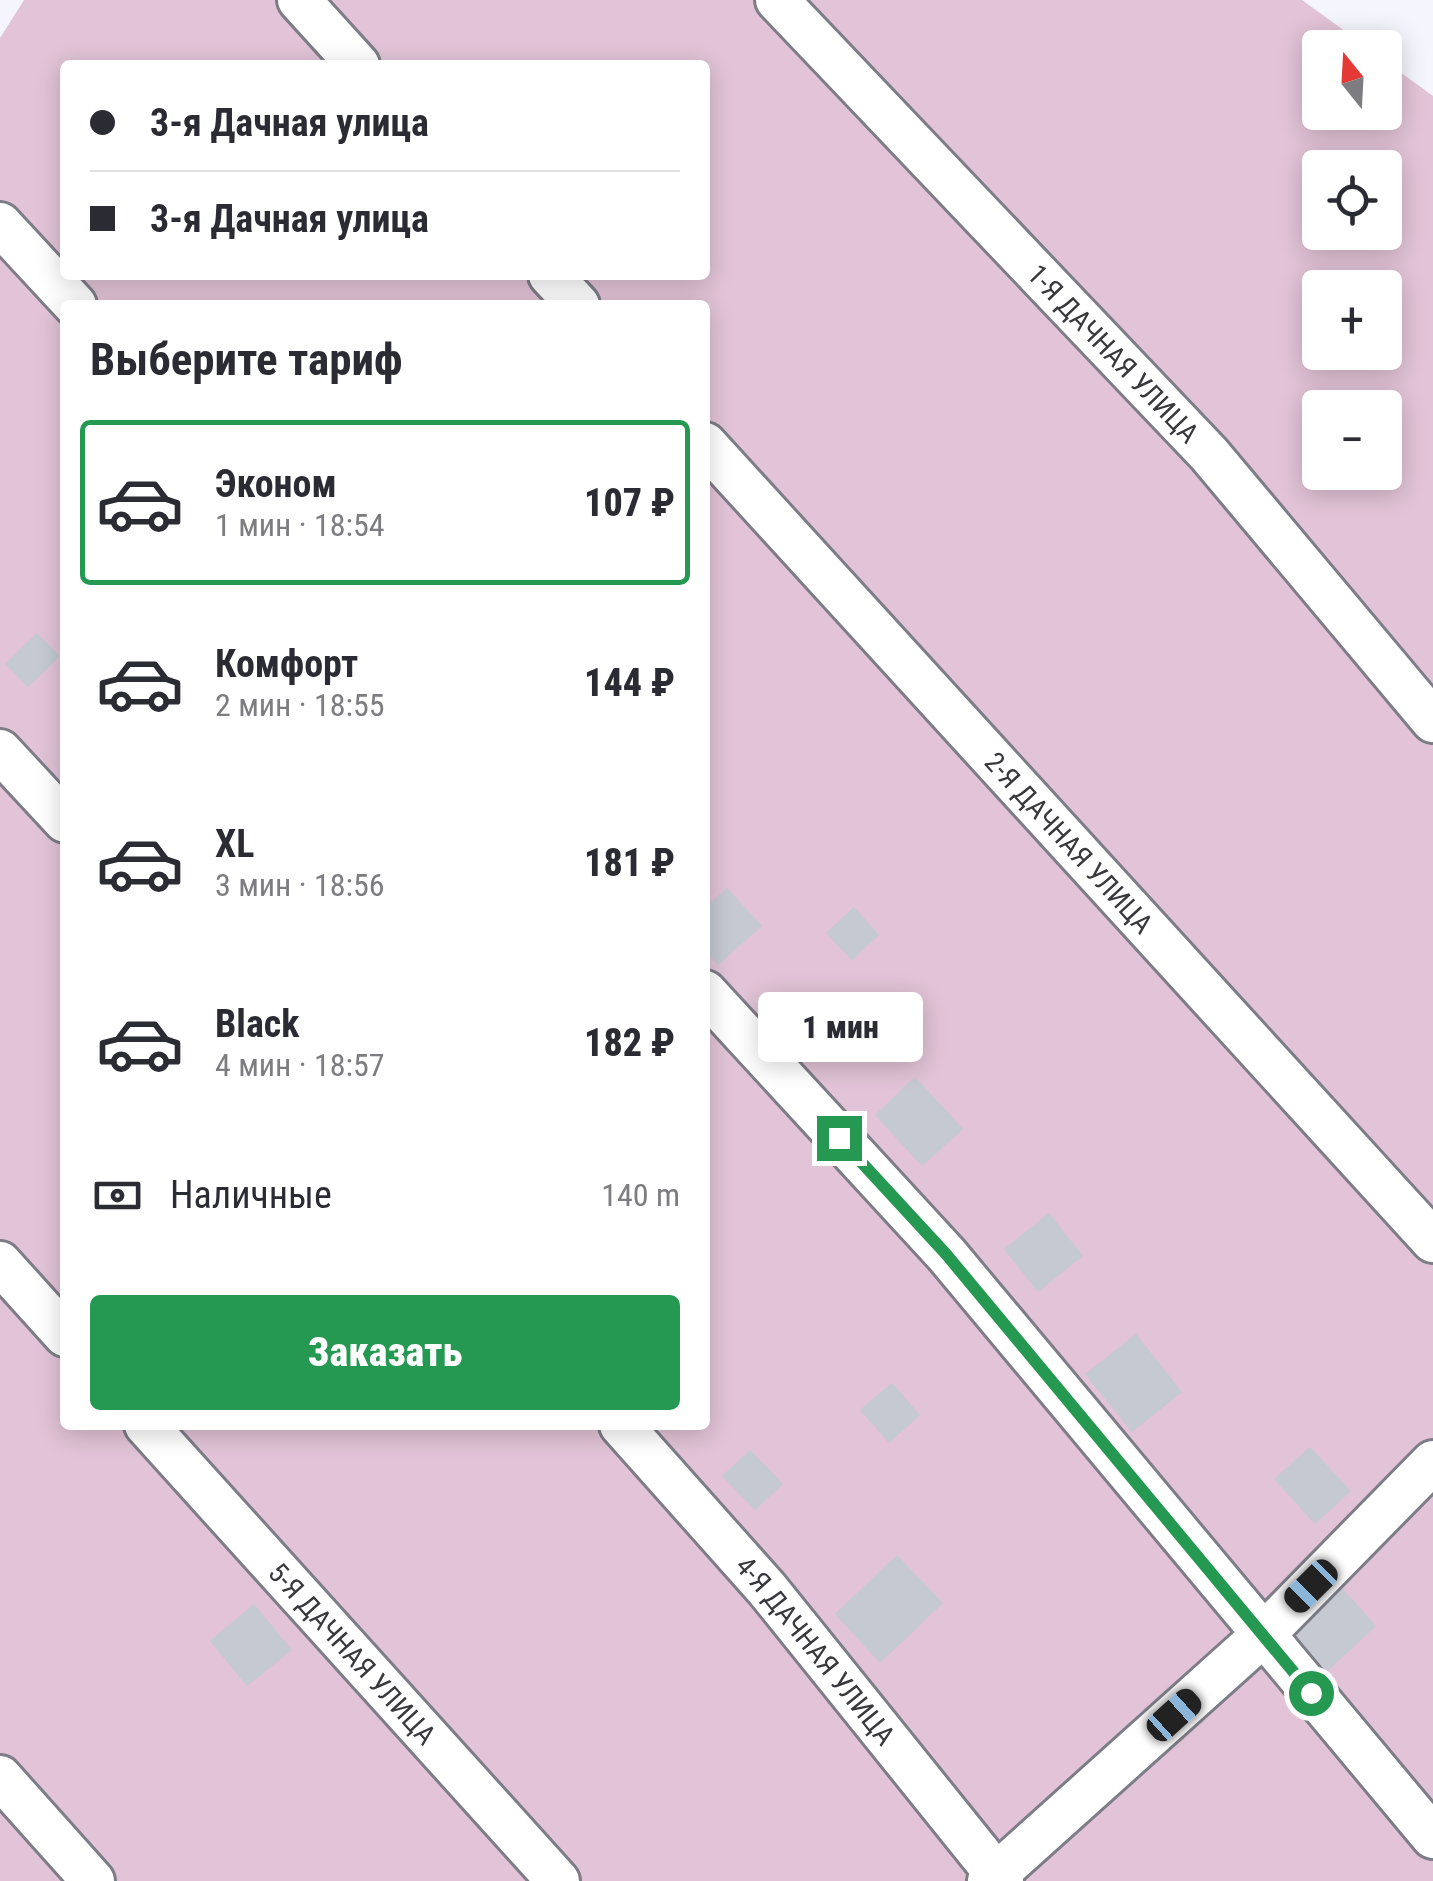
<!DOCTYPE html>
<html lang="ru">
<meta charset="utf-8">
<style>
body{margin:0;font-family:"Roboto Condensed",sans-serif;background:#f7f7f7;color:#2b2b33;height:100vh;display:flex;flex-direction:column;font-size:38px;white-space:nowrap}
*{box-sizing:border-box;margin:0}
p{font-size:32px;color:#7c7c81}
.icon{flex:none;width:55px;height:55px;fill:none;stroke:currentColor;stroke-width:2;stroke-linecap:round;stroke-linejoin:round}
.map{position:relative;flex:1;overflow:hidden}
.details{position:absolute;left:60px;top:300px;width:650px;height:1130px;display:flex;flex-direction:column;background:#fff;border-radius:10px;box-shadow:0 5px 25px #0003}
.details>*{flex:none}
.hud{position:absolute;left:60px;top:60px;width:650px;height:220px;border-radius:10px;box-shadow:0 5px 25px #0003;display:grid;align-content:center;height:220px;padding:0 30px;background:#fff}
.needle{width:65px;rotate:342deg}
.tools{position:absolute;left:1302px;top:30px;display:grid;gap:20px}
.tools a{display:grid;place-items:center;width:100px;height:100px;border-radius:10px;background:#fff;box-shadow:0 5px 25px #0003;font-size:50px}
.end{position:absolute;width:45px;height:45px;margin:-22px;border:12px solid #259852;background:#fff;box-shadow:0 0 0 5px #fff}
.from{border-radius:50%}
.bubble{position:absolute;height:70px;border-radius:10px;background:#fff;box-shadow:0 5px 25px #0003;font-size:32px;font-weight:800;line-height:70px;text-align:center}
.car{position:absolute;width:30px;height:60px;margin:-30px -15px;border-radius:12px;box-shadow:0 0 8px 2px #0007;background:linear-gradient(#222 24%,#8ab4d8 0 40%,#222 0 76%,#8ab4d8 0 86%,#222 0)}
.hud b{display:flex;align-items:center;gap:35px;height:95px;font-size:38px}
.hud b+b{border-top:2px solid #e1e1e2}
.hud i{width:25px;height:25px;background:#2b2b33}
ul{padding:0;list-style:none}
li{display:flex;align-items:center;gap:30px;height:165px;margin:0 20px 15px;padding:0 10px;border:5px solid transparent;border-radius:10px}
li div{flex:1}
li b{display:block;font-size:38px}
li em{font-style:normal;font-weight:800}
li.active{border-color:#259852}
li>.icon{width:90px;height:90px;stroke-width:1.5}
h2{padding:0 30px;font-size:45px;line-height:120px}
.pay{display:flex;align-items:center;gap:25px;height:110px;padding:0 30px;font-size:38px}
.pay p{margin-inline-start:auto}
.button{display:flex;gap:20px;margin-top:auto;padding:20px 30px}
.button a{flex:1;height:115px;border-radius:10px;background:#259852;color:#fff;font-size:40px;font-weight:800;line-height:115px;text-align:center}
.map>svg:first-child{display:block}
.green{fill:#e2c3d7;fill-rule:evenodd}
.building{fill:#c4c9d2}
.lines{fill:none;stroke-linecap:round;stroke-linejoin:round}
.street-casing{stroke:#7d7d87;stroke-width:48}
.street{stroke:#fff;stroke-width:42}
.route{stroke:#259852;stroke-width:12}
.labels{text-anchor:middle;stroke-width:8;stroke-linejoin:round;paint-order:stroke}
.street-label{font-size:28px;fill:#38383c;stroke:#fff}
</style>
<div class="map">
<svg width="1433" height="1881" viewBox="0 0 1433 1881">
<rect width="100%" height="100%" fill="#f5f5fe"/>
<!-- green -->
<path class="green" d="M 24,0 L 1302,0 L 1367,47 L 1320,48 L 1320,112 L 1385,112 L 1385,61 L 1433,96 L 1433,1881 L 0,1881 L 0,38 ZM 65,65 L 705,65 L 705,275 L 65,275 ZM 1320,168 L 1385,168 L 1385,232 L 1320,232 ZM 1320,288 L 1385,288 L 1385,352 L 1320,352 ZM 65,305 L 705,305 L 705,1425 L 65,1425 ZM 1320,408 L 1385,408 L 1385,472 L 1320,472 Z"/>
<!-- building -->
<g class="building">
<polygon points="37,633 60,656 28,687 5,664"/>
<polygon points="727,888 762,926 718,965 705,951 705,908"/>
<polygon points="854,907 879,935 852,960 826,933"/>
<polygon points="915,1077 963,1129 922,1166 875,1115"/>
<polygon points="1049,1213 1083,1256 1038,1292 1004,1249"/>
<polygon points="1136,1334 1182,1392 1132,1432 1085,1374"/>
<polygon points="892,1383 920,1415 889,1443 860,1410"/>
<polygon points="1310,1447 1351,1491 1315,1524 1274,1479"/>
<polygon points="750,1450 783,1484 755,1510 722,1476"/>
<polygon points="897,1555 943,1603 880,1663 835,1614"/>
<polygon points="1341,1587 1376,1626 1323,1675 1288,1636"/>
<polygon points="254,1604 292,1650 247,1686 210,1641"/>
</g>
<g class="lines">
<defs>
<g id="street">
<polyline points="299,0 358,65"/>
<path id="s1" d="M 777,0 L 1209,454 L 1433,721"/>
<polyline points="0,224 75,305"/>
<polyline points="550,275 578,305"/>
<path id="s2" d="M 705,444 L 1433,1241"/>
<polyline points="0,751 65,821"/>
<polyline points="705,992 946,1254 1433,1837"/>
<polyline points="0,1263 65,1335"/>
<path id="s3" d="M 146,1425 L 558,1881"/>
<path id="s4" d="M 621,1425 L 767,1589 L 1002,1881"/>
<polyline points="0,1777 93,1881"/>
<polyline points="989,1881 1263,1635 1433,1462"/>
</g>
</defs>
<!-- street casing -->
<use href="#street" class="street-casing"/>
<!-- street -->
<use href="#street" class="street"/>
</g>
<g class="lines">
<!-- route -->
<polyline class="route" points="839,1138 946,1254 1311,1693"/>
</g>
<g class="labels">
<!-- street labels -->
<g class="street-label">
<text dy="10" stroke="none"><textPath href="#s1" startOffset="488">1-Я ДАЧНАЯ УЛИЦА</textPath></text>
<text dy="10" stroke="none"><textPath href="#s2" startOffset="540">2-Я ДАЧНАЯ УЛИЦА</textPath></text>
<text dy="10" stroke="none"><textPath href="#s4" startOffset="298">4-Я ДАЧНАЯ УЛИЦА</textPath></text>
<text dy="10" stroke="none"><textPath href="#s3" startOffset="308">5-Я ДАЧНАЯ УЛИЦА</textPath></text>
</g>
</g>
</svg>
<div class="tools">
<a><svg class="needle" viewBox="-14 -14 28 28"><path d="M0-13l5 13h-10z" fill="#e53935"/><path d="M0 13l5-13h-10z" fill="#7c7c81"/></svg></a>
<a><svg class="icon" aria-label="locate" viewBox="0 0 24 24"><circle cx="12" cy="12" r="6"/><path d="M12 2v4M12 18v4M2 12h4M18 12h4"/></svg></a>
<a>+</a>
<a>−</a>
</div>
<i class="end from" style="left:1311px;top:1693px"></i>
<i class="end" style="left:839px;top:1138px"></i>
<div class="bubble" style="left:758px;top:992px;width:165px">1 мин</div>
<i class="car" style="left:1311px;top:1586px;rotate:225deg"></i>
<i class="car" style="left:1174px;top:1715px;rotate:48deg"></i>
<div class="hud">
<b><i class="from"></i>3-я Дачная улица</b>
<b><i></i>3-я Дачная улица</b>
</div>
<section class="details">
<h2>Выберите тариф</h2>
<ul>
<li class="active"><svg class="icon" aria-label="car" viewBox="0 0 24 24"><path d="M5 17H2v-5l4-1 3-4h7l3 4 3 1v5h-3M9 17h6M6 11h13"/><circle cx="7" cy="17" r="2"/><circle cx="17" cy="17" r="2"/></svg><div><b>Эконом</b><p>1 мин · 18:54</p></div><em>107 ₽</em></li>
<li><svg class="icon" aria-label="car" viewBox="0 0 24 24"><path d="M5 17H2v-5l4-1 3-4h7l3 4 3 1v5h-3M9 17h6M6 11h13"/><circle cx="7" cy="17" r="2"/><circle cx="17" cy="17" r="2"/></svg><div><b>Комфорт</b><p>2 мин · 18:55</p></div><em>144 ₽</em></li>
<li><svg class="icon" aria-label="car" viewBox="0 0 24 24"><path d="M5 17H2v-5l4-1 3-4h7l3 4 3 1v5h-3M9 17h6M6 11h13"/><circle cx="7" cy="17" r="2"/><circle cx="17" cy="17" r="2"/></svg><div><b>XL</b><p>3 мин · 18:56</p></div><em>181 ₽</em></li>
<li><svg class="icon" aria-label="car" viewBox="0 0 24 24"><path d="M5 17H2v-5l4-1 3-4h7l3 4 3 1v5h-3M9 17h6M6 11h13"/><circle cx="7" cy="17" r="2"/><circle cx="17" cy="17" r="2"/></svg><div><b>Black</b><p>4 мин · 18:57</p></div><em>182 ₽</em></li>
</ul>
<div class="pay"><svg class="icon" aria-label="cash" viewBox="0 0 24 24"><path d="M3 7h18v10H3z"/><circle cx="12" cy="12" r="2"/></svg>Наличные<p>140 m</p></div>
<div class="button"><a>Заказать</a></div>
</section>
</div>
